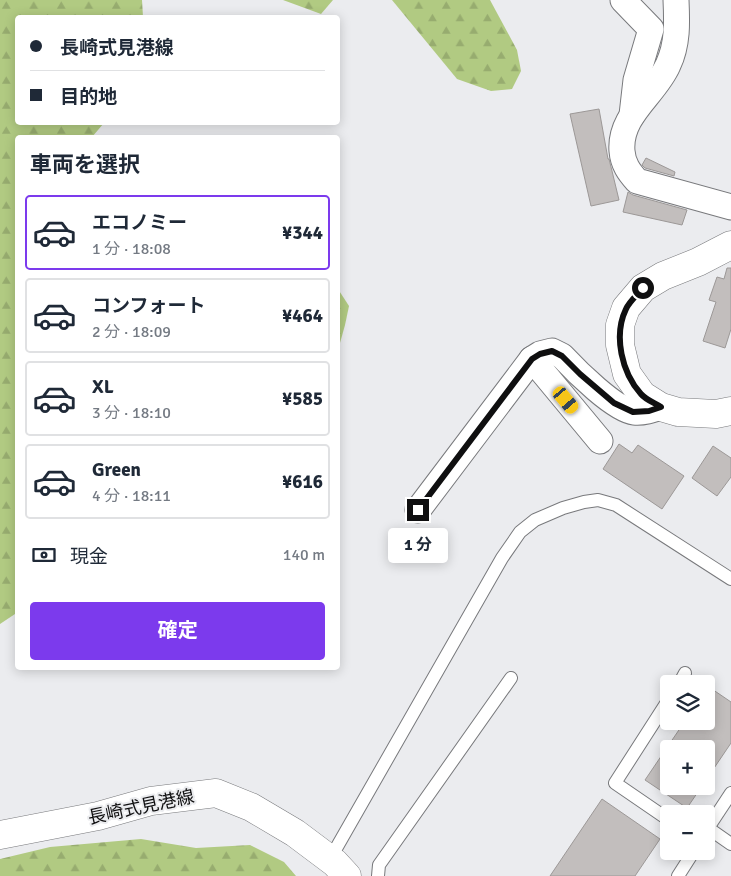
<!DOCTYPE html>
<html lang="ja">
<meta charset="utf-8">
<style>
body{margin:0;font-family:Signika,"Noto Sans JP",sans-serif;background:#f2f2f3;color:#1f2937;height:100vh;display:flex;flex-direction:column;font-size:19px;white-space:nowrap}
*{box-sizing:border-box;margin:0}
p{font-size:16px;color:#747a83}
.icon{flex:none;width:28px;height:28px;fill:none;stroke:currentColor;stroke-width:2;stroke-linecap:round;stroke-linejoin:round}
.map{position:relative;flex:1;overflow:hidden}
.drawer{position:absolute;left:15px;top:135px;width:325px;height:535px;display:flex;flex-direction:column;background:#fff;border-radius:5px;box-shadow:0 2px 12px #0003}
.drawer>*{flex:none}
.guide{position:absolute;left:15px;top:15px;width:325px;height:110px;border-radius:5px;box-shadow:0 2px 12px #0003;display:grid;align-content:center;height:110px;padding:0 15px;background:#fff}
.controls{position:absolute;left:660px;top:675px;display:grid;gap:10px}
.controls a{display:grid;place-items:center;width:55px;height:55px;border-radius:5px;background:#fff;box-shadow:0 2px 12px #0003;font-size:25px}
.end{position:absolute;width:22px;height:22px;margin:-11px;border:6px solid #0f0f10;background:#fff;box-shadow:0 0 0 2px #fff}
.from{border-radius:50%}
.bubble{position:absolute;height:35px;border-radius:5px;background:#fff;box-shadow:0 2px 12px #0003;font-size:16px;font-weight:700;line-height:35px;text-align:center}
.car{position:absolute;width:15px;height:30px;margin:-15px -8px;border-radius:6px;box-shadow:0 0 4px 1px #0007;background:linear-gradient(#f5c518 24%,#345 0 40%,#f5c518 0 76%,#345 0 86%,#f5c518 0)}
.guide b{display:flex;align-items:center;gap:18px;height:48px;font-size:19px}
.guide b+b{border-top:1px solid #e0e1e3}
.guide i{width:12px;height:12px;background:#1f2937}
ul{padding:0;list-style:none}
li{display:flex;align-items:center;gap:15px;height:75px;margin:0 10px 8px;padding:0 5px;border:2px solid #e0e1e3;border-radius:5px}
li div{flex:1}
li b{display:block;font-size:19px}
li em{font-style:normal;font-weight:700}
li.current{border-color:#7c3aed}
li>.icon{width:45px;height:45px;stroke-width:1.5}
h2{padding:0 15px;font-size:22px;line-height:60px}
.pay{display:flex;align-items:center;gap:12px;height:55px;padding:0 15px;font-size:19px}
.pay p{margin-inline-start:auto}
.primary-button{display:flex;gap:10px;margin-top:auto;padding:10px 15px}
.primary-button a{flex:1;height:58px;border-radius:5px;background:#7c3aed;color:#fff;font-size:20px;font-weight:700;line-height:58px;text-align:center}
.map>svg:first-child{display:block}
.forest{fill:url(#forest-firs)}
.building{fill:#c2bebd;stroke:#9c9897}
.lines{fill:none;stroke-linecap:round;stroke-linejoin:round}
.lane-casing{stroke:#78797c;stroke-width:14}
.street-casing{stroke:#78797c;stroke-width:27}
.secondary-casing{stroke:#78797c;stroke-width:29}
.lane{stroke:#fff;stroke-width:12}
.street{stroke:#fff;stroke-width:25}
.secondary{stroke:#fff;stroke-width:28}
.route{stroke:#0f0f10;stroke-width:6}
.labels{text-anchor:middle;stroke-width:4;stroke-linejoin:round;paint-order:stroke}
.street-label{font-size:18px;fill:#0f0f10;stroke:#ebecef}
</style>
<div class="map">
<svg width="731" height="876" viewBox="0 0 731 876">
<defs>
<pattern id="forest-firs" width="22" height="20" patternUnits="userSpaceOnUse" patternTransform="scale(1.25)"><rect width="22" height="20" fill="#b1ca82"/><path d="M5 1l3.5 6h-7zM16 11l3.5 6h-7z" fill="#97ac6f"/></pattern>
</defs>
<rect width="100%" height="100%" fill="#ebecef"/>
<!-- forest -->
<g class="forest">
<polygon points="0,0 142,0 143,17 18,18 18,122 104,123 92,137 18,138 18,612 0,624"/>
<polygon points="283,0 333,0 321,14"/>
<polygon points="392,0 490,0 517,50 521,71 512,89 491,91 457,79"/>
<polygon points="338,289 349,306 345,325 340,343 338,345"/>
<polygon points="141,839 196,848 250,845 284,862 296,876 0,876 0,859 50,847"/>
</g>
<!-- building -->
<g class="building">
<polygon points="599,109 608,159 609,159 612,171 619,200 591,206 570,114"/>
<polygon points="646,158 675,172 674,176 645,168 642,165"/>
<polygon points="628,192 633,195 687,210 682,225 623,212"/>
<polygon points="727,268 731,268 731,329 725,348 703,341 716,302 709,300 717,277 724,279"/>
<polygon points="619,444 632,453 638,445 684,476 662,509 603,469"/>
<polygon points="713,446 731,458 731,477 717,496 692,478"/>
<polygon points="706,685 731,702 731,743 706,780 706,749 669,749 669,786 702,786 687,808 645,780 685,721 706,721"/>
<polygon points="602,799 660,839 635,876 550,876"/>
</g>
<g class="lines">
<defs>
<g id="lane">
<polyline points="679,684 685,673"/>
<polyline points="669,699 615,783 669,820"/>
<polyline points="708,828 731,844"/>
<polyline points="706,831 731,793"/>
<polyline points="330,859 502,558 520,532 535,520 563,508 584,502 598,500 616,505 731,579"/>
<polyline points="378,876 379,865 511,678"/>
<polyline points="678,876 694,851"/>
</g>
<g id="street">
<polyline points="623,0 651,29 636,80 632,115"/>
<path d="M 676,0 C 677,22 678,44 668,65 C 655,95 619,115 622,151 C 623,164 629,172 637,181 L 731,207"/>
<polyline points="532,359 600,441"/>
<path d="M 418,510 L 532,359 L 540,354 L 552,351 L 562,356 C 576,371 615,410 634,412 C 643,413 652,410 661,407"/>
</g>
<g id="secondary">
<polyline points="731,245 698,262 663,276 643,288 626,308 620,325 620,345 627,374 642,395 661,407 678,412 716,414 731,411"/>
<polyline points="0,835 98,816 151,801 216,793 251,807 295,833 335,863 347,876"/>
</g>
</defs>
<!-- lane casing -->
<use href="#lane" class="lane-casing"/>
<!-- street casing -->
<use href="#street" class="street-casing"/>
<!-- secondary casing -->
<use href="#secondary" class="secondary-casing"/>
<!-- lane -->
<use href="#lane" class="lane"/>
<!-- street -->
<use href="#street" class="street"/>
<!-- secondary -->
<use href="#secondary" class="secondary"/>
</g>
<g class="lines">
<!-- route -->
<path class="route" d="M 418,510 L 532,359 L 540,354 L 552,351 L 562,356 L 580,374 L 614,403 L 633,412 L 649,411 L 661,407 C 655,403 646,400 641,394 C 622,373 613,336 626,309 C 629,302 637,295 643,288"/>
</g>
<g class="labels">
<!-- street labels -->
<g class="street-label">
<text transform="translate(141 807) rotate(-12)" y="6">長崎式見港線</text>
</g>
</g>
</svg>
<div class="controls">
<a><svg class="icon" aria-label="layers" viewBox="0 0 24 24"><path d="M12 4l9 5-9 5-9-5zM3 14l9 5 9-5"/></svg></a>
<a>+</a>
<a>−</a>
</div>
<i class="end from" style="left:643px;top:288px"></i>
<i class="end" style="left:418px;top:510px"></i>
<div class="bubble" style="left:388px;top:528px;width:60px">1 分</div>
<i class="car" style="left:566px;top:400px;rotate:140deg"></i>
<div class="guide">
<b><i class="from"></i>長崎式見港線</b>
<b><i></i>目的地</b>
</div>
<section class="drawer">
<h2>車両を選択</h2>
<ul>
<li class="current"><svg class="icon" aria-label="car" viewBox="0 0 24 24"><path d="M5 17H2v-5l4-1 3-4h7l3 4 3 1v5h-3M9 17h6M6 11h13"/><circle cx="7" cy="17" r="2"/><circle cx="17" cy="17" r="2"/></svg><div><b>エコノミー</b><p>1 分 · 18:08</p></div><em>¥344</em></li>
<li><svg class="icon" aria-label="car" viewBox="0 0 24 24"><path d="M5 17H2v-5l4-1 3-4h7l3 4 3 1v5h-3M9 17h6M6 11h13"/><circle cx="7" cy="17" r="2"/><circle cx="17" cy="17" r="2"/></svg><div><b>コンフォート</b><p>2 分 · 18:09</p></div><em>¥464</em></li>
<li><svg class="icon" aria-label="car" viewBox="0 0 24 24"><path d="M5 17H2v-5l4-1 3-4h7l3 4 3 1v5h-3M9 17h6M6 11h13"/><circle cx="7" cy="17" r="2"/><circle cx="17" cy="17" r="2"/></svg><div><b>XL</b><p>3 分 · 18:10</p></div><em>¥585</em></li>
<li><svg class="icon" aria-label="car" viewBox="0 0 24 24"><path d="M5 17H2v-5l4-1 3-4h7l3 4 3 1v5h-3M9 17h6M6 11h13"/><circle cx="7" cy="17" r="2"/><circle cx="17" cy="17" r="2"/></svg><div><b>Green</b><p>4 分 · 18:11</p></div><em>¥616</em></li>
</ul>
<div class="pay"><svg class="icon" aria-label="cash" viewBox="0 0 24 24"><path d="M3 7h18v10H3z"/><circle cx="12" cy="12" r="2"/></svg>現金<p>140 m</p></div>
<div class="primary-button"><a>確定</a></div>
</section>
</div>
